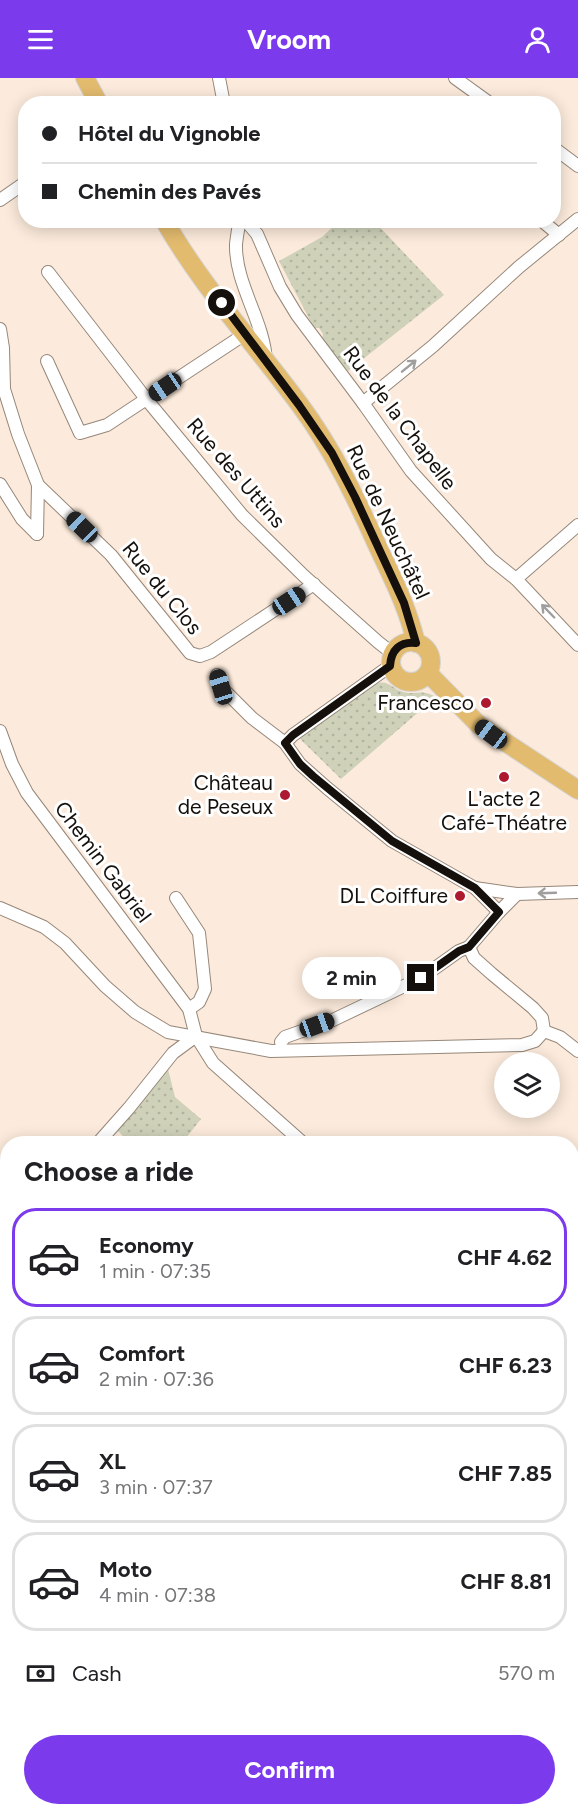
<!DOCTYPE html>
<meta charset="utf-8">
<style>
body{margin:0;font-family:Figtree,sans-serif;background:#f2f2f2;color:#202124;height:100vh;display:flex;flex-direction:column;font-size:22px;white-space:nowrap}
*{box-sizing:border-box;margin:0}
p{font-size:20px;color:#757577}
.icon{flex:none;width:33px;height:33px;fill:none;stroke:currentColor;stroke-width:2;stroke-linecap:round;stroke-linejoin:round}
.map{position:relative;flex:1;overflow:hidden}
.sheet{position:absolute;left:0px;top:1058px;width:579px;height:680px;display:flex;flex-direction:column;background:#fff;border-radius:24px 24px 0 0;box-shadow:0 3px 15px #0003}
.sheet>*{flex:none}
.banner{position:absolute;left:18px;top:18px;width:543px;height:132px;border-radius:24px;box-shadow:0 3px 15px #0003;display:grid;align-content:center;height:132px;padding:0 24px;background:#fff}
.tools{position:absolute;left:494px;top:974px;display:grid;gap:12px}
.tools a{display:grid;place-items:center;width:66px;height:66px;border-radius:50%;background:#fff;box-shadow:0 3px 15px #0003;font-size:30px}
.end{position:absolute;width:27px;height:27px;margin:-14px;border:8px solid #15100b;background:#fff;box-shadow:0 0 0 3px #fff}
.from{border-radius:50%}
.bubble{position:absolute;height:42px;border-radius:21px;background:#fff;box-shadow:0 3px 15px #0003;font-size:20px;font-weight:700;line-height:42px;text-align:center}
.car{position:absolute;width:18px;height:36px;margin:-18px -9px;border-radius:8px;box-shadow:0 0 4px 2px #0007;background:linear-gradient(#222 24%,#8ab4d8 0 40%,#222 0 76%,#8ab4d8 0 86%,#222 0)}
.banner b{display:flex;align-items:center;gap:21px;height:57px;font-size:22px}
.banner b+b{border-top:2px solid #e0e0e0}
.banner i{width:15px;height:15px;background:#202124}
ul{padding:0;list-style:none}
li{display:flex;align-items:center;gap:18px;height:99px;margin:0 12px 9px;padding:0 12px;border:3px solid #e0e0e0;border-radius:24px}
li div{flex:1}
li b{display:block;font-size:22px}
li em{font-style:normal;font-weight:700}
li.active{border-color:#7c3aed}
li>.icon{width:54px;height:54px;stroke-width:1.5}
h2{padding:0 24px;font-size:27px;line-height:72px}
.pay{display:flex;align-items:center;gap:15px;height:66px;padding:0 24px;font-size:22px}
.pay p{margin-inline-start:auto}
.primary-button{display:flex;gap:12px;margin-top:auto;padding:12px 24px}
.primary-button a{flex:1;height:69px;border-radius:36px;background:#7c3aed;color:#fff;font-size:24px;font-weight:700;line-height:69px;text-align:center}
header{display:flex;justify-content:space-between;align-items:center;height:78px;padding:0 24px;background:#7c3aed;color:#fff;font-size:27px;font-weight:700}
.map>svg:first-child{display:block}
.grass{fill:url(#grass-dots)}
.forest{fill:url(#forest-firs)}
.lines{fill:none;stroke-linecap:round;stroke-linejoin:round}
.street-casing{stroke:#968779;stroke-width:14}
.primary-casing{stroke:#d5d4d3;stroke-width:20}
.street{stroke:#fff;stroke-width:12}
.primary{stroke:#e3bb6f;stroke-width:18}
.oneway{stroke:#a19f9d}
.route{stroke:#15100b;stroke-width:8}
.poi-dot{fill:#ad192e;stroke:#fff;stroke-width:2}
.labels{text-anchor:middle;stroke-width:6;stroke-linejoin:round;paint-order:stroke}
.street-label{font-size:21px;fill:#15100b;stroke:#fff}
.poi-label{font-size:21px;fill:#15100b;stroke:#fff;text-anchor:end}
</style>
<header><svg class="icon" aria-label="menu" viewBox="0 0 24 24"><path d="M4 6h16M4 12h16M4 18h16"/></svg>Vroom<svg class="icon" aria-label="person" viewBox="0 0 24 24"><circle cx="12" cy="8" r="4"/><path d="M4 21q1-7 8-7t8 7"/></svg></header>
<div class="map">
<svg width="578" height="1736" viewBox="0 0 578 1736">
<defs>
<pattern id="grass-dots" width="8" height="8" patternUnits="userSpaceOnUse" patternTransform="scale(1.5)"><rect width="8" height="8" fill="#cfd2b9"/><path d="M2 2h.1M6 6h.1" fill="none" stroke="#b1b39e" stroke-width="1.8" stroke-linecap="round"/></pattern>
<pattern id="forest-firs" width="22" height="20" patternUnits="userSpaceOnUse" patternTransform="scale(1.5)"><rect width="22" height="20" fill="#cfd2b9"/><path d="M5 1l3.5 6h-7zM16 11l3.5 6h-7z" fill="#b1b39e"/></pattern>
</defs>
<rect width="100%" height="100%" fill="#fcebdc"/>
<!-- grass -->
<g class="grass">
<polygon points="339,143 374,143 444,217 348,293 322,261 323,256 319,250 315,250 313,248 279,183 322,159"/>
<path d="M 375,604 L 376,606 C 388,601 392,611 403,614 C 416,617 422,611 436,619 L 341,701 L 298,659 Z"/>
<polygon points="168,991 175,1019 201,1041 182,1065 178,1065 168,1058 158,1065 118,1065 124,1059 116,1051"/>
</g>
<!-- forest -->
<g class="forest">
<polygon points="0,1170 8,1170 7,1553 0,1541"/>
<polygon points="572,1246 578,1248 578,1736 562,1736 559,1730 572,1730"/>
<polygon points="123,1730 453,1730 438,1736 128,1736"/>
</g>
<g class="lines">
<defs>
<g id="street">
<polyline points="219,0 224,26"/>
<polyline points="455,0 491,26"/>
<polyline points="554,70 578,88"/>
<polyline points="0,122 26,104"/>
<path d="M 240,142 C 238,150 237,158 236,166 C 235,207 264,242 266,283"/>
<polyline points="245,142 257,156 280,209 297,237 363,325 411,393 491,481 516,501 578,567"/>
<polyline points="541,142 559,157"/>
<polyline points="48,194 147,322 242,437 304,498 378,564 392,575"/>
<polyline points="0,251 3,270 4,311 18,356 38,407 111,477 190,575 200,578 211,574 314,506"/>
<polyline points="47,283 80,355 107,347 245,256"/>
<polyline points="363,325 433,268 519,189 578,141"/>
<polyline points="0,406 22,441 37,456"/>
<polyline points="37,456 38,407"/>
<polyline points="516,501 578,447"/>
<polyline points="217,597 221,609 252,640 285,665 300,686 327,710 392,763 475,810 499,834"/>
<polyline points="0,653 12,686 27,715 189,931 196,958 213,985 303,1065"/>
<polyline points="285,665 293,657 390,588"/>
<polyline points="475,810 517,816 578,814"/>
<polyline points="176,820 199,855 205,911 199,924 189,931"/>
<polyline points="0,830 44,849 65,865 105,908 135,934 168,954 271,973 522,967 535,963 544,953"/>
<polyline points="469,869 474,880 492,896 533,930 542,940 544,953"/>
<polyline points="544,953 560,959 578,973"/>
<polyline points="281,964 285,959 333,942 421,900 459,873 469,869 499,834 517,816"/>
<polyline points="98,1065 129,1030 173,975 196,958"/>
<polyline points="0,1160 8,1156"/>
<polyline points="572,1235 578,1236"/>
<polyline points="0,1397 8,1398"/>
<polyline points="561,1730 563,1736"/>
</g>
<g id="primary">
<polyline points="85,0 99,26"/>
<path d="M 164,142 C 202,209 255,266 300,327 C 332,370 355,418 377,467 C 392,499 408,530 416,565"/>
<circle cx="411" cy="584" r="20"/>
<polyline points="428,595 479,647 578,712"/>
</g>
</defs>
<!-- street casing -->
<use href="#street" class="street-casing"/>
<!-- primary casing -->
<use href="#primary" class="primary-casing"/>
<!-- street -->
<use href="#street" class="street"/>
<!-- primary -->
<use href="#primary" class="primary"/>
</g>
<!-- one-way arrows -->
<defs><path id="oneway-shaft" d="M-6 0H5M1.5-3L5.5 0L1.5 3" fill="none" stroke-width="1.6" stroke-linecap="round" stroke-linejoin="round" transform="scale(1.5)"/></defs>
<g class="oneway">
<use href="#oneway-shaft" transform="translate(409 288) rotate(-39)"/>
<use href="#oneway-shaft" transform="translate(548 533) rotate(-134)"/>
<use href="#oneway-shaft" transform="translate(547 815) rotate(178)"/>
</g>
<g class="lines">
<!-- route -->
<path class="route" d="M 222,225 L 299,327 L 332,375 L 355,419 L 404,525 L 416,565 C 400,563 391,572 390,588 L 293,657 L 285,665 L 300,686 L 313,698 L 392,763 L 475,810 L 499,834 L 469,869 L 459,873 L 421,900"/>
</g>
<!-- markers -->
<g class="poi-dot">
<circle cx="486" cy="625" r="6"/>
<circle cx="504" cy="699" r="6"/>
<circle cx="285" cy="717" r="6"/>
<circle cx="460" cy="818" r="6"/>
</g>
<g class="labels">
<!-- street labels -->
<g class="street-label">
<text transform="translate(400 340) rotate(53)" y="7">Rue de la Chapelle</text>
<text transform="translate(236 395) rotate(49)" y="7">Rue des Uttins</text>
<text transform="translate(388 444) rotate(65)" y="7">Rue de Neuchâtel</text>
<text transform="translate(162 510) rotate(51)" y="7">Rue du Clos</text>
<text transform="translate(103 784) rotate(53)" y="7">Chemin Gabriel</text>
</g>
<!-- poi labels -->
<g class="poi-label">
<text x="474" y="632">Francesco</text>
<text x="273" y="712">Château<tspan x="273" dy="24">de Peseux</tspan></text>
<text x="504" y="728" text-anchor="middle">L'acte 2<tspan x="504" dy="24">Café-Théatre</tspan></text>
<text x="448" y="825">DL Coiffure</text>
</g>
</g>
</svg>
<div class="tools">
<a><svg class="icon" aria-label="layers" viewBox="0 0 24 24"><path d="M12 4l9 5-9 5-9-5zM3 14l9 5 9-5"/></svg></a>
</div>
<i class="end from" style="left:222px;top:225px"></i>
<i class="end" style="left:421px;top:900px"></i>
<div class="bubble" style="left:302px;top:879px;width:99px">2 min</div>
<i class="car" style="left:165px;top:309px;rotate:236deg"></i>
<i class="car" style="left:82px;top:449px;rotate:314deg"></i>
<i class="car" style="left:289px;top:523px;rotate:57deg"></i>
<i class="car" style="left:221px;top:609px;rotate:343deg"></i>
<i class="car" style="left:491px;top:656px;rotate:307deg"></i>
<i class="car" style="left:317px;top:947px;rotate:70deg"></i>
<div class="banner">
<b><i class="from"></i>Hôtel du Vignoble</b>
<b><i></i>Chemin des Pavés</b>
</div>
<section class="sheet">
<h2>Choose a ride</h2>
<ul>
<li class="active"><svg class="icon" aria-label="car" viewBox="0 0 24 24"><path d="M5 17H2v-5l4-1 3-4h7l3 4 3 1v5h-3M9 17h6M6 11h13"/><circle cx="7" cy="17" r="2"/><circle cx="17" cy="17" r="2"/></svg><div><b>Economy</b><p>1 min · 07:35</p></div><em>CHF 4.62</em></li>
<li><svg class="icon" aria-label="car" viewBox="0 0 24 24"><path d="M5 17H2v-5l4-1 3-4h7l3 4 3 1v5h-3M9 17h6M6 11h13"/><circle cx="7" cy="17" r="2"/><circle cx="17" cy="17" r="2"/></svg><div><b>Comfort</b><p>2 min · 07:36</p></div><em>CHF 6.23</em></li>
<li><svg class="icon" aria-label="car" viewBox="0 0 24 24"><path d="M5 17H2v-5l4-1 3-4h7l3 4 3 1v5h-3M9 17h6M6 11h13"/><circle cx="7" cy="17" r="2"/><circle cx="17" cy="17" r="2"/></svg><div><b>XL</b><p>3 min · 07:37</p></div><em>CHF 7.85</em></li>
<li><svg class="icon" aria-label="car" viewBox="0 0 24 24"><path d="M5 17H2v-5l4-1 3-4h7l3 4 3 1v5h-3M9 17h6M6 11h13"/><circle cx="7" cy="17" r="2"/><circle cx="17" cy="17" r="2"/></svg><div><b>Moto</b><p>4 min · 07:38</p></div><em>CHF 8.81</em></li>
</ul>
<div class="pay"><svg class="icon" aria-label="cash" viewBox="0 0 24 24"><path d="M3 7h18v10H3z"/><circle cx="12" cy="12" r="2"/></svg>Cash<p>570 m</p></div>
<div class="primary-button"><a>Confirm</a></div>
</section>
</div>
